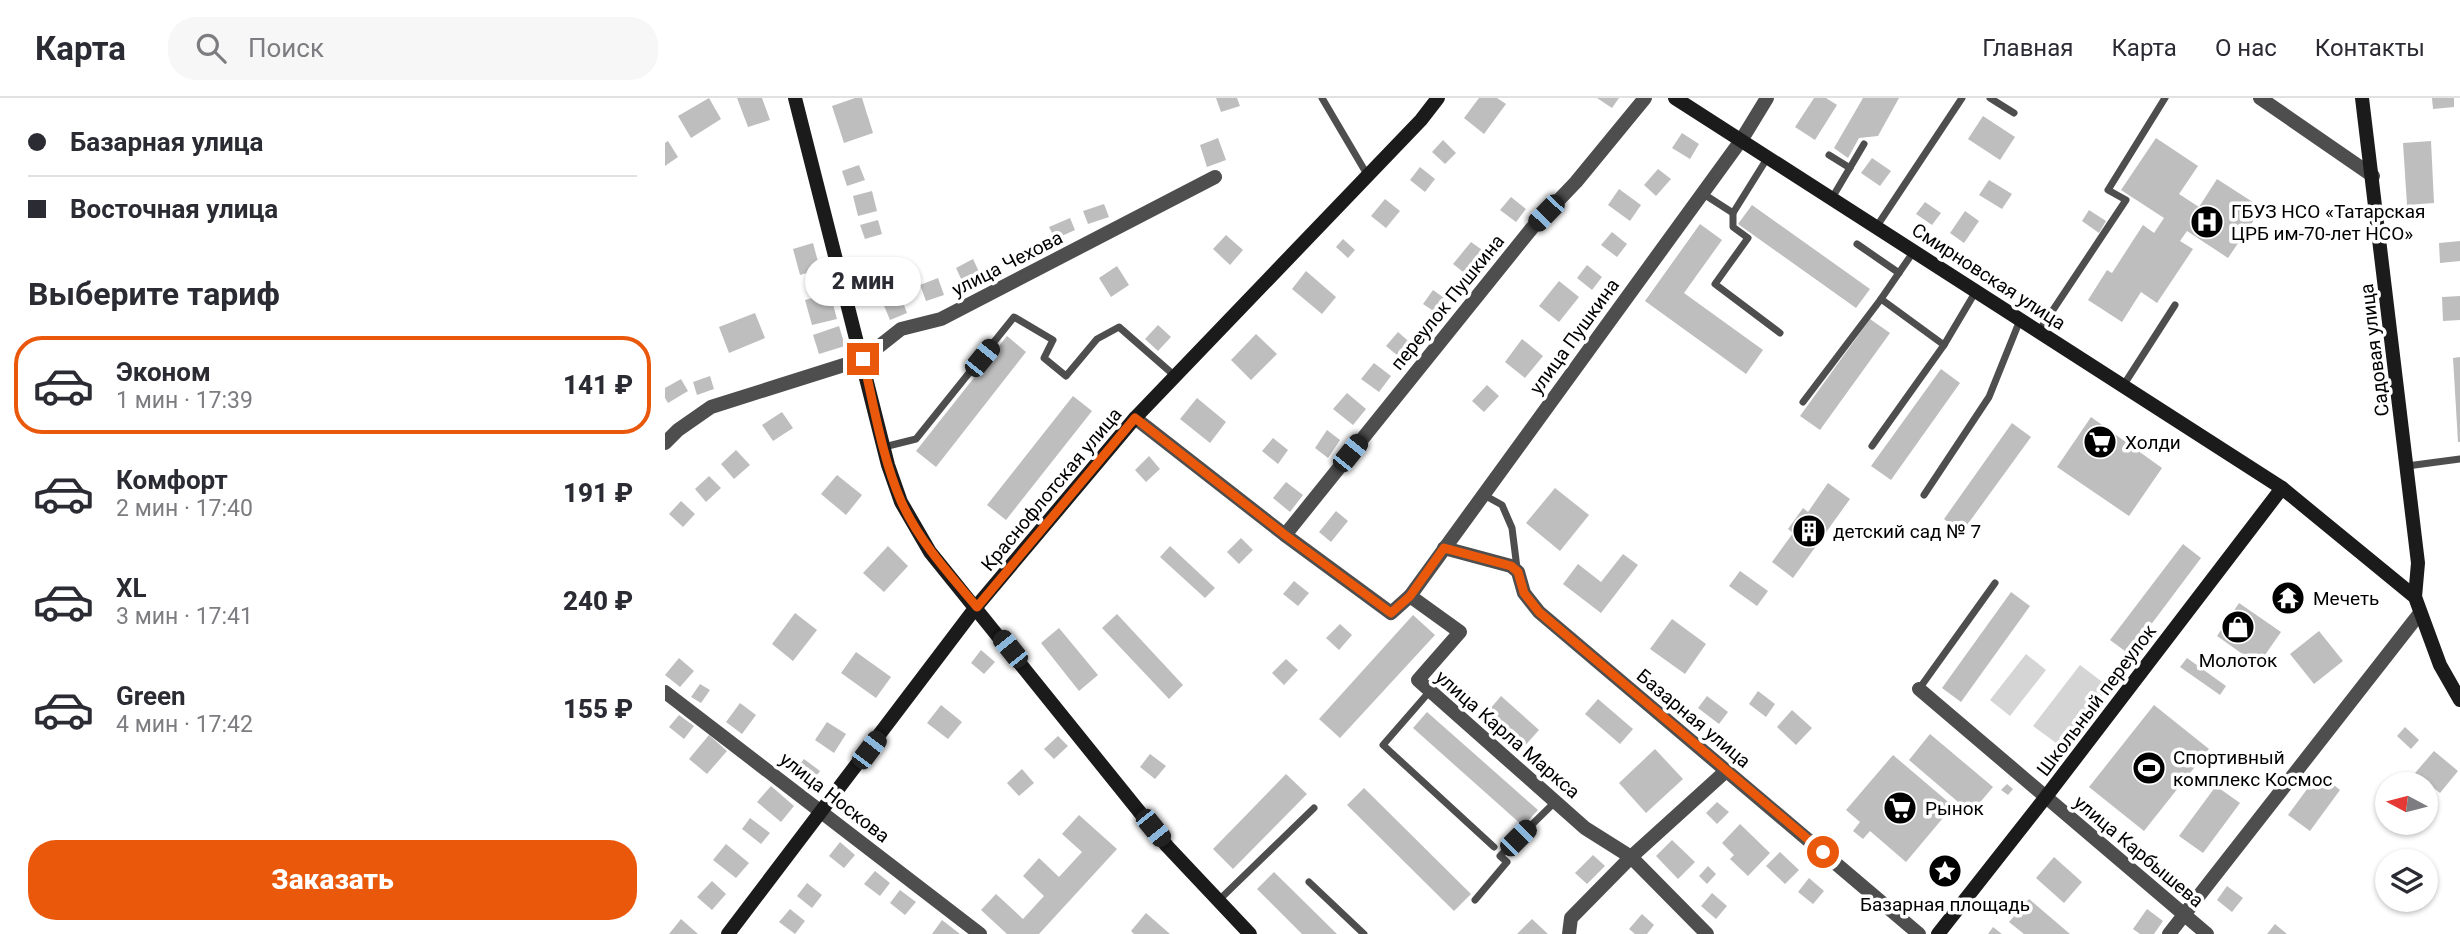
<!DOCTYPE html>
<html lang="ru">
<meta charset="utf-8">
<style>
body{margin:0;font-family:Roboto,sans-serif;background:#f7f7f7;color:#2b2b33;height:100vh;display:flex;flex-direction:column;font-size:26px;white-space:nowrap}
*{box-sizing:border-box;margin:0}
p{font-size:23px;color:#7c7c81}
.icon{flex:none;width:38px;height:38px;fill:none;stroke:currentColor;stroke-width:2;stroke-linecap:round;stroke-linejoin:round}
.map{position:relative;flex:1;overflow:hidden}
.sheet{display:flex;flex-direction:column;background:#fff;width:665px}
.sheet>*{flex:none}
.top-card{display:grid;align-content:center;height:154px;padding:0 28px;background:#fff}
.needle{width:46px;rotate:277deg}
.buttons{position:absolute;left:1710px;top:674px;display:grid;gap:14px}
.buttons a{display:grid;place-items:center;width:63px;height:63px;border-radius:50%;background:#fff;box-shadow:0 2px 5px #0004;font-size:35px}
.end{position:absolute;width:32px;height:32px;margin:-16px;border:9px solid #ea580c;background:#fff;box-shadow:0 0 0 4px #fff}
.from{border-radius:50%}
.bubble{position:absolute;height:49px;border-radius:24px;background:#fff;box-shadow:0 2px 5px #0004;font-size:23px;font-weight:800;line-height:49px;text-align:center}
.car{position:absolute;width:21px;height:42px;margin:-21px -10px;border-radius:9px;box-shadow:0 0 5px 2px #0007;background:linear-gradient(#222 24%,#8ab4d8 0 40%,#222 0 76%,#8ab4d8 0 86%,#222 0)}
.top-card b{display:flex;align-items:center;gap:24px;height:66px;font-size:26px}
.top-card b+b{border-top:2px solid #e1e1e2}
.top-card i{width:18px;height:18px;background:#2b2b33}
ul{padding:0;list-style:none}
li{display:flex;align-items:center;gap:21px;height:98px;margin:0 14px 10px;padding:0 14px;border:4px solid transparent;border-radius:28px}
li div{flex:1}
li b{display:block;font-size:26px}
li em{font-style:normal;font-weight:800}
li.active{border-color:#ea580c}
li>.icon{width:63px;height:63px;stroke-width:1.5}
h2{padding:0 28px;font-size:32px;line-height:84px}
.button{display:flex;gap:14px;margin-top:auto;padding:14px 28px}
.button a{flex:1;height:80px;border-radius:28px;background:#ea580c;color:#fff;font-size:28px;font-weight:800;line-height:80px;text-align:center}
header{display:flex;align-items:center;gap:42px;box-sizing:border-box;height:98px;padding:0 35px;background:#fff;border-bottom:2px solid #e1e1e2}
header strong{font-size:33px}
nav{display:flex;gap:38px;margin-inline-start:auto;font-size:24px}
.search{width:490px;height:63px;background:#f7f7f7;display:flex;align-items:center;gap:18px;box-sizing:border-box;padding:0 24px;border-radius:28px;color:#7c7c81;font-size:26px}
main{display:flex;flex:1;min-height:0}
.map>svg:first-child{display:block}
.green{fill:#d5d5d5}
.building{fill:#bebebe}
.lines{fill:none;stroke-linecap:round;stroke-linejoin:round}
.lane{stroke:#4e4e4e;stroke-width:7}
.street{stroke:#4e4e4e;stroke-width:14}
.secondary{stroke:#1b1b1b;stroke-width:14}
.route{stroke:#ea580c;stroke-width:9}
.labels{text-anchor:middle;stroke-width:7;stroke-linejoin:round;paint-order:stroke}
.poi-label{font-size:19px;fill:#000;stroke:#fff;text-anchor:start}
.street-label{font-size:19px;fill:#000;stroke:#fff}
</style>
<header>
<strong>Карта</strong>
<div class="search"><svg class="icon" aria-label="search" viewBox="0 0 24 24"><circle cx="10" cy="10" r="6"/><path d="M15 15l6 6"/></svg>Поиск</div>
<nav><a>Главная</a><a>Карта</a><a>О нас</a><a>Контакты</a></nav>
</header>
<main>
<section class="sheet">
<div class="top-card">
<b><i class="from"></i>Базарная улица</b>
<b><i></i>Восточная улица</b>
</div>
<h2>Выберите тариф</h2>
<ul>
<li class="active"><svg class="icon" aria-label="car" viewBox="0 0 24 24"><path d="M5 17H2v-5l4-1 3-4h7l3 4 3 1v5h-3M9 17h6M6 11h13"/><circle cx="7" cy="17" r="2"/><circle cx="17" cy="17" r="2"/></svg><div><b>Эконом</b><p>1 мин · 17:39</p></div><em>141 ₽</em></li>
<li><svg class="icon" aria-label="car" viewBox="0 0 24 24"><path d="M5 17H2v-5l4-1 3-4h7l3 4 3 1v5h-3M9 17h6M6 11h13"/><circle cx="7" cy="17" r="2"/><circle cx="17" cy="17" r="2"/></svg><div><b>Комфорт</b><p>2 мин · 17:40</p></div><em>191 ₽</em></li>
<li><svg class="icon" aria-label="car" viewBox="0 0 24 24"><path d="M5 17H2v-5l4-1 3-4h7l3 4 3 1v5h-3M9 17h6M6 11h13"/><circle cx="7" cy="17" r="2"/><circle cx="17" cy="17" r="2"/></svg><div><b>XL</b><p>3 мин · 17:41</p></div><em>240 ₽</em></li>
<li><svg class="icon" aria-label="car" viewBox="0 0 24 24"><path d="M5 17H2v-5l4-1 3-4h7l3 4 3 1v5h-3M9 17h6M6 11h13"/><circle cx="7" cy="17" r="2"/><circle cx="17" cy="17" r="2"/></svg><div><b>Green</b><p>4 мин · 17:42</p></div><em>155 ₽</em></li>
</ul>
<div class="button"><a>Заказать</a></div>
</section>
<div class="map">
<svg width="1795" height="836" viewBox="0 0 1795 836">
<rect width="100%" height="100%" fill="#fff"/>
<!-- green -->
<g class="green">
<polygon points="1361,556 1381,572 1345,618 1325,602"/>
<polygon points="1415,567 1444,589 1398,650 1368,628"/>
</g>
<!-- building -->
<g class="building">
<polygon points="44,0 56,21 26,40 13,18"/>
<polygon points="72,0 97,0 105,22 83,29"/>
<polygon points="190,0 197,0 208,35 179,45 167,8"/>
<polygon points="551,0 572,0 575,8 556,14"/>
<polygon points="814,0 832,0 841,6 819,36 799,20"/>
<polygon points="932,0 954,0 947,10"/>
<polygon points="1149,0 1161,0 1172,7 1150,42 1130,29"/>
<polygon points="1198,0 1234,0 1213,38 1194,40 1183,60 1169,50"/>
<polygon points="1767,0 1789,0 1789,9 1768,11"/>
<polygon points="1318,18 1350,39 1335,62 1303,41"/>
<polygon points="1017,35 1034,46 1025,61 1007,50"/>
<polygon points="553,40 561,62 542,69 535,47"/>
<polygon points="1491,40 1533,68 1514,96 1534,109 1552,81 1597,110 1563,160 1522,133 1515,143 1528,151 1492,205 1476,194 1457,224 1423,202 1442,172 1447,175 1478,127 1489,135 1499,120 1456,92"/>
<polygon points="778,42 791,55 780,66 767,54"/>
<polygon points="3,43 13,59 0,68 0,45"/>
<polygon points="1766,43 1769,105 1742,107 1738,45"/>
<polygon points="1207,60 1226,73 1215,88 1196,75"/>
<polygon points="194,67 200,82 182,88 177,73"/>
<polygon points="755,69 770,81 760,94 745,82"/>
<polygon points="993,71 1006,81 991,98 979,87"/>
<polygon points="1324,82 1347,96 1337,111 1314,97"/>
<polygon points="954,91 976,107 965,123 943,107"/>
<polygon points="207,93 212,113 193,118 188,98"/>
<polygon points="846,99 861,111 851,124 835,112"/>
<polygon points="720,101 735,113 721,130 706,118"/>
<polygon points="1260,104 1276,115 1267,127 1251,116"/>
<polygon points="439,106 444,119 423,126 418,113"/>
<polygon points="1087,107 1205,191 1191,210 1073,126"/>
<polygon points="1424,112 1441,123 1434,135 1417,123"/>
<polygon points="1300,113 1314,123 1299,145 1285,135"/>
<polygon points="405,120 410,132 390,141 384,129"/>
<polygon points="213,122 217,136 200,141 195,127"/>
<polygon points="1035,126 1057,142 1019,195 1098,252 1081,276 980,203"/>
<polygon points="947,134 962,146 952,159 936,147"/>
<polygon points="561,137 578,152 565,167 548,151"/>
<polygon points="678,141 690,152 683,160 671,149"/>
<polygon points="1795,143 1795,163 1775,165 1774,145"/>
<polygon points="806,144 820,154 802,177 788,166"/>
<polygon points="148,145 155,171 135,177 128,151"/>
<polygon points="308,161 316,178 299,187 291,170"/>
<polygon points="922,167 937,179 927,192 912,180"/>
<polygon points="452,168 464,187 446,199 434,180"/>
<polygon points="641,173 671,199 657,216 627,191"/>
<polygon points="273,180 279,197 261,203 255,187"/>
<polygon points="894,183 914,199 894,224 874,208"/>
<polygon points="233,191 242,215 225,222 215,198"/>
<polygon points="768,192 782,202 773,216 758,206"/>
<polygon points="165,195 172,221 147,227 140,202"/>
<polygon points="1795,198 1795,222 1778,223 1777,199"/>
<polygon points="90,215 100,240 64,255 54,229"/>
<polygon points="1205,221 1225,235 1155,332 1135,318"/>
<polygon points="493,227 506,239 493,253 480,241"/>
<polygon points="174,228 180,248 154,256 148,237"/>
<polygon points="733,234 749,248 738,262 721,248"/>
<polygon points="591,236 612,256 586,282 566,262"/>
<polygon points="342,238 361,254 271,369 251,353"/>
<polygon points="857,241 878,258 860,280 840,264"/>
<polygon points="1795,259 1795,344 1793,344 1788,260"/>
<polygon points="709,265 726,278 714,294 696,281"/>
<polygon points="1276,271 1295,285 1226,382 1206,368"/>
<polygon points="45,278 49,291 32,297 28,284"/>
<polygon points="16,281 23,293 3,305 0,300 0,290"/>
<polygon points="822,287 834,298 819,314 807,303"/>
<polygon points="682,295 701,311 688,327 668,311"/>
<polygon points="408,298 427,313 341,422 322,407"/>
<polygon points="532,300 561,324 545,345 515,321"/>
<polygon points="117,314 128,330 108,343 97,327"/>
<polygon points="1426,319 1497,370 1464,418 1392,369"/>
<polygon points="1347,325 1366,339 1297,434 1279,421"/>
<polygon points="662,332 675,342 663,360 650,350"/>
<polygon points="608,340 623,352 613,366 597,353"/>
<polygon points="71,352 85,367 69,381 56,366"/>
<polygon points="484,358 495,371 481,384 470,372"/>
<polygon points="172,377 197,397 181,417 156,396"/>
<polygon points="44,378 56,390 41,404 30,391"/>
<polygon points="621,384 638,397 625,414 608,400"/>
<polygon points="1163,385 1185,401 1128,480 1107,464 1128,435 1123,431 1138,410 1143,414"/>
<polygon points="890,390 924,417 895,453 861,425"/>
<polygon points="16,403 30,416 18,429 4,416"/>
<polygon points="671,413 683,423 666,444 654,434"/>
<polygon points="576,440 588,452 574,466 562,454"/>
<polygon points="1518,446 1536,460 1464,556 1445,542"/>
<polygon points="223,448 243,468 219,494 198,475"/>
<polygon points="505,448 550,490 540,500 495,459"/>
<polygon points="958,456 973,467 936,515 898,486 913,466 936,484"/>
<polygon points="1075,473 1103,493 1092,508 1064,488"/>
<polygon points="629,483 644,495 633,508 618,496"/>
<polygon points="1346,494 1365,508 1296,604 1277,590"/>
<polygon points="1574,505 1616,534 1593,567 1552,538"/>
<polygon points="130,515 152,532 128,563 107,546"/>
<polygon points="452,516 518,587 504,601 437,530"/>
<polygon points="748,517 770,537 675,640 654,621"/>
<polygon points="1007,521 1041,546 1020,576 985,551"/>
<polygon points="675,526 687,537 674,552 661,540"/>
<polygon points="394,530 433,577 414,593 376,545"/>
<polygon points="1654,533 1678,563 1649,586 1625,556"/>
<polygon points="316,552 330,564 319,576 306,565"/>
<polygon points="191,554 226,579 211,600 176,575"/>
<polygon points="14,560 29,573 15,589 0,577"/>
<polygon points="1522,560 1561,588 1555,597 1515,569"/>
<polygon points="621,561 633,572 619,587 607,575"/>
<polygon points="35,586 45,592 36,605 26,599"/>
<polygon points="1093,593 1110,606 1101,619 1084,606"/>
<polygon points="836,598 874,632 856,652 819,618"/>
<polygon points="1042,598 1063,614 1054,626 1033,610"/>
<polygon points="933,601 968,631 955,646 920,616"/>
<polygon points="75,605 91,617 77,636 61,624"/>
<polygon points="276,607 297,624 283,641 262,625"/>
<polygon points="1489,607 1544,651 1479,733 1424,689"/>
<polygon points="1127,612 1147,630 1131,647 1112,629"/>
<polygon points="762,614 873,712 858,728 748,630"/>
<polygon points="14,617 29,628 19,641 4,629"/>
<polygon points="162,624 181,636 169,655 150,642"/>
<polygon points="1740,629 1754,642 1746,651 1732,638"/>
<polygon points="1265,636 1328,689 1306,715 1244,662"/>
<polygon points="44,637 62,653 42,676 24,661"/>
<polygon points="393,638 403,648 389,661 379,651"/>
<polygon points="990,651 1018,681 981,715 954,685"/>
<polygon points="1769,653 1793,673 1775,695 1750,675"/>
<polygon points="485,656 501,668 490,681 475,669"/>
<polygon points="1228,657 1288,708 1241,764 1205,733 1198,741 1188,733 1195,724 1181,712"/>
<polygon points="139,661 155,673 142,690 126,677"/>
<polygon points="357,671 369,685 354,698 342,685"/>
<polygon points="1654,675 1675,692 1645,733 1623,717"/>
<polygon points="621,676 642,696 568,771 548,751"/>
<polygon points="1342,686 1348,691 1343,697 1336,692"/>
<polygon points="106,688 129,708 116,724 92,704"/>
<polygon points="1551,688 1575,705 1538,755 1514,738"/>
<polygon points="699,690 806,796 789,813 682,707"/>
<polygon points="1052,704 1064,714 1052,726 1041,715"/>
<polygon points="414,717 452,751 374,836 342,836 316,812 331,796 358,821 379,798 358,778 374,760 394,779 417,754 397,736"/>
<polygon points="85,720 105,735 96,746 77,731"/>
<polygon points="1075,726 1105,755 1083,778 1065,761 1069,757 1057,745"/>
<polygon points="1007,742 1030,764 1013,781 991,758"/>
<polygon points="175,744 190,757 179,770 164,758"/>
<polygon points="61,746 84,765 71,780 48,762"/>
<polygon points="1115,754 1134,772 1120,786 1101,768"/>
<polygon points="928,757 940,768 922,786 910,775"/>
<polygon points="1389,759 1417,784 1399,805 1371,780"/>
<polygon points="1043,768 1051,776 1042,786 1034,778"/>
<polygon points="210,773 225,785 215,798 199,786"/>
<polygon points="609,774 672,836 637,836 592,791"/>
<polygon points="1144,780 1159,793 1148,806 1133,794"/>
<polygon points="47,783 61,796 47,812 32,799"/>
<polygon points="142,785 157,797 147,810 132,798"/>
<polygon points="1562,788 1578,800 1567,814 1552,802"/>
<polygon points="235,792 251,804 240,817 225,805"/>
<polygon points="1047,795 1062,808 1051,821 1036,808"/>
<polygon points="1364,801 1405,836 1359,836 1344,824"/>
<polygon points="125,811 140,823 130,836 114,824"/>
<polygon points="1482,811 1498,823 1489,836 1475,836 1468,831"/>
<polygon points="481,815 505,836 469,836 466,833"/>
<polygon points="977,816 989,827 982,836 970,836 964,831"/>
<polygon points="16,821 33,836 4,836"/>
<polygon points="867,821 883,836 852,836"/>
<polygon points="277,822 295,836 267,836"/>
<polygon points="1610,826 1622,836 1602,836"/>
<polygon points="1328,829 1337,836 1323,836"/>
</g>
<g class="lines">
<!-- lane -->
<g class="lane">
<polyline points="657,0 703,78"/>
<polyline points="1325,0 1349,15"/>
<polyline points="1164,57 1185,70"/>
<polyline points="1037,95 1068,115 1103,59"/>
<polyline points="1167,100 1199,46"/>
<polyline points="1068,115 1068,129 1083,140 1050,186 1115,235"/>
<polyline points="1212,128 1297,0"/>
<polyline points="1192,146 1234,175"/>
<polyline points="1249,153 1216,201 1279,247 1311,193"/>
<polyline points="1374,233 1461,102 1443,92 1500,0"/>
<polyline points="1458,288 1510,207"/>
<polyline points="1138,304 1216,201"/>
<polyline points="1207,348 1279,247"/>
<polyline points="219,349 251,341 349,219 388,242 379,260 401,278 432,241 454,229 510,278"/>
<polyline points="1742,368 1795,361"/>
<polyline points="819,397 837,407 847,430 852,470"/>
<polyline points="1259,397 1324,299 1355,222"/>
<polyline points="1254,591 1330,485"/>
<polyline points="765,593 718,647 829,749"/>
<polyline points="644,784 699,836"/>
<polyline points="810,802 842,764 835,758 890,704"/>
<polyline points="553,803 649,710"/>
</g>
<!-- street -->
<g class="street">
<polyline points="1595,0 1708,78"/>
<polyline points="470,320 620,437 726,515 745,498 795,534 753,582 920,730 966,759 1042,836"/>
<polyline points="0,345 13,332 46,309 198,261 236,231 276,221 550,79"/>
<polyline points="620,437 867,130 911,84 980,0"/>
<polyline points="779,450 846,468 853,474 859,495 874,514 1254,836"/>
<polyline points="745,498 1077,41 1102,0"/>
<polyline points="1254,591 1542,836"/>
<polyline points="0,594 315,836"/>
<polyline points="904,836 906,820 966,759 1061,673"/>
<polyline points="1504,836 1755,515"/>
</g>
<!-- secondary -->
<g class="secondary">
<polyline points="130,0 223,367 236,404 265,454 502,748 585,836"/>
<polyline points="1010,0 1617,390 1750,499 1775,567 1795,602"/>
<polyline points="1697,0 1753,465 1750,499"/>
<polyline points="63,836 311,509 470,320 756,22 773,0"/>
<polyline points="1273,836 1380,700 1617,390"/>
</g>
</g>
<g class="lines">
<!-- route -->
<path class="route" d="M 198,261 C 209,308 217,359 236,403 C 254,443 284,476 312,509 L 470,320 L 620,437 L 726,515 L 745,498 L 779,450 L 846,468 L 853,474 L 859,495 L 874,514 L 1158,754"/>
</g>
<!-- icons -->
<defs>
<symbol id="hospital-disc" viewBox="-11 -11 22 22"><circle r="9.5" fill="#000" stroke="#fff"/><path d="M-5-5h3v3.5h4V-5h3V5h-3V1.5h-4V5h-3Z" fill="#fff"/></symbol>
<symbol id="supermarket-disc" viewBox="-11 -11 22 22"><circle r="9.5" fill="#000" stroke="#fff"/><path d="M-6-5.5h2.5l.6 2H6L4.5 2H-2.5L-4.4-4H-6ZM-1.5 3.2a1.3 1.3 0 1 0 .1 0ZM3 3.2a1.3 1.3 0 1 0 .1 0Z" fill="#fff"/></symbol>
<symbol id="building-disc" viewBox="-11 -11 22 22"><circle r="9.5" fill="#000" stroke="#fff"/><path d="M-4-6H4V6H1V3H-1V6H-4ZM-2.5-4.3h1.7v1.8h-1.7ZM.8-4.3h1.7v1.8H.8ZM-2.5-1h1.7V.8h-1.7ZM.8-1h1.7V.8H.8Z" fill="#fff"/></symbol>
<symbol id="temple-disc" viewBox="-11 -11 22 22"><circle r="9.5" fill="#000" stroke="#fff"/><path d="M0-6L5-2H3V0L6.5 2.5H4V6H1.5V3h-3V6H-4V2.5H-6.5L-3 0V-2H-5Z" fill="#fff"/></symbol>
<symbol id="shop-disc" viewBox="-11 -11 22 22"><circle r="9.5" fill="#000" stroke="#fff"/><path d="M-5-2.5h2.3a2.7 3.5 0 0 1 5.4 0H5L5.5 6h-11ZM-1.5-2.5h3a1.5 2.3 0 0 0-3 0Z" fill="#fff"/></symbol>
<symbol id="stadium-disc" viewBox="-11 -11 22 22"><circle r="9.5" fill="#000" stroke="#fff"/><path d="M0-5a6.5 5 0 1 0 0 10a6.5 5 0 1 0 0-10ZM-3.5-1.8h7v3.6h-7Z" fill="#fff"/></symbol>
<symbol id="sight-disc" viewBox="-11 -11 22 22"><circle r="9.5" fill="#000" stroke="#fff"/><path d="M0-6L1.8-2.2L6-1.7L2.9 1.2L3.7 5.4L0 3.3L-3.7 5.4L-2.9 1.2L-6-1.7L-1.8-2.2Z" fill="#fff"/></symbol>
</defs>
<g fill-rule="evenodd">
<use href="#hospital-disc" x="1523" y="105" width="38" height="38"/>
<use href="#supermarket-disc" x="1416" y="325" width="38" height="38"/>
<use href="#building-disc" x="1125" y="414" width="38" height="38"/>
<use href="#temple-disc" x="1604" y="481" width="38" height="38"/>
<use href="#shop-disc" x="1554" y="510" width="38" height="38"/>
<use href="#stadium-disc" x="1465" y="651" width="38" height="38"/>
<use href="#supermarket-disc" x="1216" y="691" width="38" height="38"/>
<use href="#sight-disc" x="1261" y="754" width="38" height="38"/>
</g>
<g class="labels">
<!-- poi labels -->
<g class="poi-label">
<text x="1566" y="120">ГБУЗ НСО «Татарская<tspan x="1566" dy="22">ЦРБ им-70-лет НСО»</tspan></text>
<text x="1460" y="351">Холди</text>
<text x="1168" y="440">детский сад № 7</text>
<text x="1648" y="507">Мечеть</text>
<text x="1573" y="569" text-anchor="middle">Молоток</text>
<text x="1508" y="666">Спортивный<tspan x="1508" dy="22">комплекс Космос</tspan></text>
<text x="1260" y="717">Рынок</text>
<text x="1280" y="813" text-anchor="middle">Базарная площадь</text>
</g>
<!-- street labels -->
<g class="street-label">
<text transform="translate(342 165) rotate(-27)" y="7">улица Чехова</text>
<text transform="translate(1324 178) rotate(33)" y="7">Смирновская улица</text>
<text transform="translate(782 204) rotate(-51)" y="7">переулок Пушкина</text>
<text transform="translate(909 238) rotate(-54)" y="7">улица Пушкина</text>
<text transform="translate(1709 252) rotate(-97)" y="7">Садовая улица</text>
<text transform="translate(386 391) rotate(-50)" y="7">Краснофлотская улица</text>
<text transform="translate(1431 602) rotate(-53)" y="7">Школьный переулок</text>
<text transform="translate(1029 620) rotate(40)" y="7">Базарная улица</text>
<text transform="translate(843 636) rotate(41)" y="7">улица Карла Маркса</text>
<text transform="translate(170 699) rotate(38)" y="7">улица Носкова</text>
<text transform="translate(1474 753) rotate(40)" y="7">улица Карбышева</text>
</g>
</g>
</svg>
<div class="buttons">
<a><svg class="needle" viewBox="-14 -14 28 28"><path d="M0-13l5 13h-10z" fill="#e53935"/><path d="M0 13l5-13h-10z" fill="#7c7c81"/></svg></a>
<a><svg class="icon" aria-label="layers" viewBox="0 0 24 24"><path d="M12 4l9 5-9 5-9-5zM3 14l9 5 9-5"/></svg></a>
</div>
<i class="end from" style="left:1158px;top:754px"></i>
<i class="end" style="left:198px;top:261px"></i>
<div class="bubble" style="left:140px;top:159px;width:116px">2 мин</div>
<i class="car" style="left:881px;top:115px;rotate:224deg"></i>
<i class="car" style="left:317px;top:260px;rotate:39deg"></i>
<i class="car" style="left:685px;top:355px;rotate:39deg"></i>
<i class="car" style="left:345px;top:551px;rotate:321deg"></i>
<i class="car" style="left:204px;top:652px;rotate:37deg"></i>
<i class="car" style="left:488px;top:730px;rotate:141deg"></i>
<i class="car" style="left:853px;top:740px;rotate:45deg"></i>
</div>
</main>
